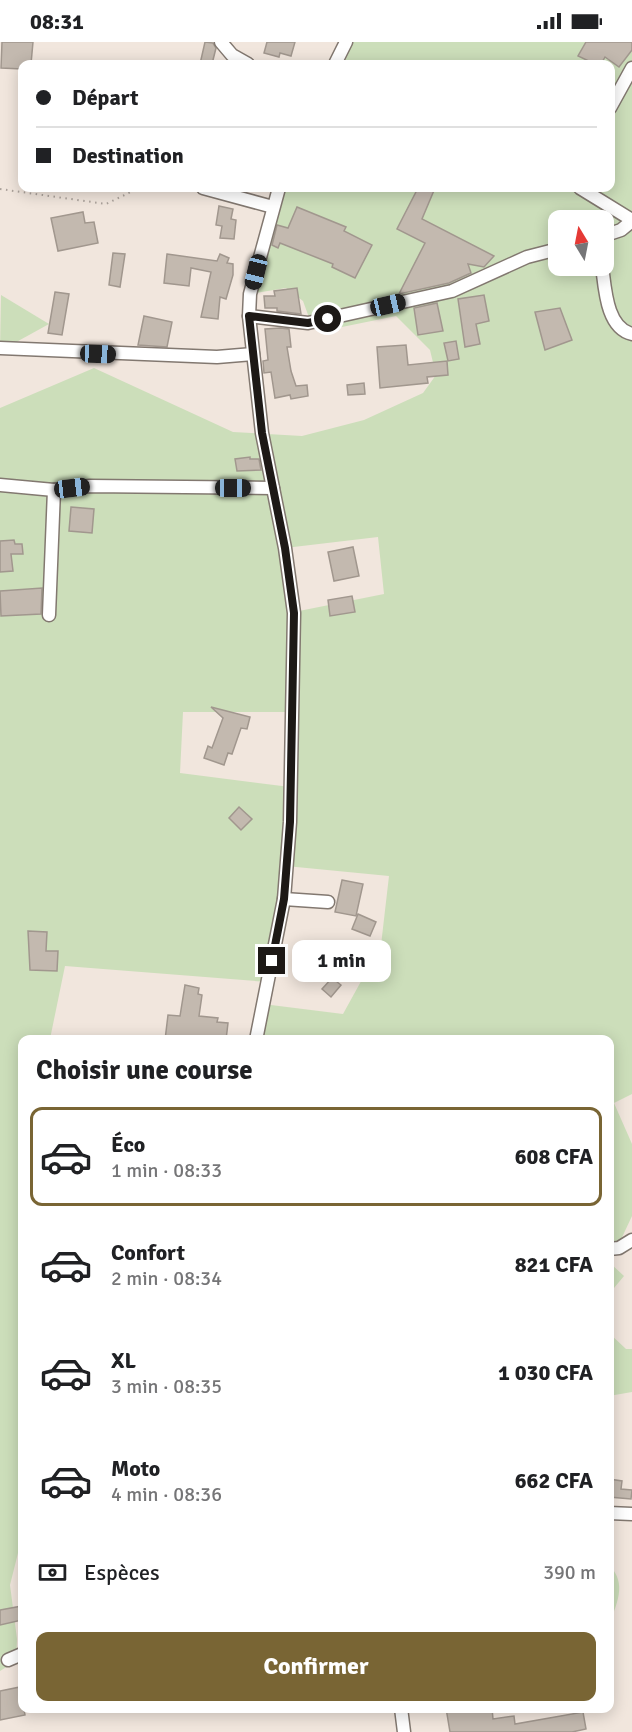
<!DOCTYPE html>
<html lang="fr">
<meta charset="utf-8">
<style>
body{margin:0;font-family:Signika,sans-serif;background:#f2f2f2;color:#202124;height:100vh;display:flex;flex-direction:column;font-size:22px;white-space:nowrap}
*{box-sizing:border-box;margin:0}
p{font-size:20px;color:#757577}
.icon{flex:none;width:33px;height:33px;fill:none;stroke:currentColor;stroke-width:2;stroke-linecap:round;stroke-linejoin:round}
.map{position:relative;flex:1;overflow:hidden}
.panel{position:absolute;left:18px;top:993px;width:596px;height:678px;display:flex;flex-direction:column;background:#fff;border-radius:12px;box-shadow:0 3px 15px #0003}
.panel>*{flex:none}
.banner{position:absolute;left:18px;top:18px;width:597px;height:132px;border-radius:12px;box-shadow:0 3px 15px #0003;display:grid;align-content:center;height:132px;padding:0 18px;background:#fff}
.needle{width:39px;rotate:350deg}
.fabs{position:absolute;left:548px;top:168px;display:grid;gap:12px}
.fabs a{display:grid;place-items:center;width:66px;height:66px;border-radius:12px;background:#fff;box-shadow:0 3px 15px #0003;font-size:30px}
.end{position:absolute;width:27px;height:27px;margin:-14px;border:8px solid #1d1916;background:#fff;box-shadow:0 0 0 3px #fff}
.from{border-radius:50%}
.bubble{position:absolute;height:42px;border-radius:12px;background:#fff;box-shadow:0 3px 15px #0003;font-size:20px;font-weight:700;line-height:42px;text-align:center}
.car{position:absolute;width:18px;height:36px;margin:-18px -9px;border-radius:8px;box-shadow:0 0 4px 2px #0007;background:linear-gradient(#222 24%,#8ab4d8 0 40%,#222 0 76%,#8ab4d8 0 86%,#222 0)}
.banner b{display:flex;align-items:center;gap:21px;height:57px;font-size:22px}
.banner b+b{border-top:2px solid #e0e0e0}
.banner i{width:15px;height:15px;background:#202124}
ul{padding:0;list-style:none}
li{display:flex;align-items:center;gap:18px;height:99px;margin:0 12px 9px;padding:0 6px;border:3px solid transparent;border-radius:12px}
li div{flex:1}
li b{display:block;font-size:22px}
li em{font-style:normal;font-weight:700}
li.on{border-color:#796534}
li>.icon{width:54px;height:54px;stroke-width:1.5}
h2{padding:0 18px;font-size:27px;line-height:72px}
.pay{display:flex;align-items:center;gap:15px;height:66px;padding:0 18px;font-size:22px}
.pay p{margin-inline-start:auto}
.cta{display:flex;gap:12px;margin-top:auto;padding:12px 18px}
.cta a{flex:1;height:69px;border-radius:12px;background:#796534;color:#fff;font-size:24px;font-weight:700;line-height:69px;text-align:center}
.status{display:flex;justify-content:space-between;align-items:center;height:42px;padding:0 30px;background:#fff;direction:ltr}
.status svg{height:16px;fill:currentColor}
.map>svg:first-child{display:block}
.green{fill:#ccdeba;fill-rule:evenodd}
.building{fill:#c3b9af;stroke:#a1978e;stroke-width:1.5}
.lines{fill:none;stroke-linecap:round;stroke-linejoin:round}
.minor-casing{stroke:#827870;stroke-width:15}
.path{stroke:#aaa19a;stroke-width:2;stroke-dasharray:1.5 4.5;stroke-linecap:butt}
.minor{stroke:#fff;stroke-width:12}
.route{stroke:#1d1916;stroke-width:8}
</style>
<div class="status"><b>08:31</b><svg viewBox="0 0 49 12"><path d="M0 12V9h3v3zM5 12V6h3v6zM10 12V3h3v9zM15 12V0h3v12zM26 1h20v11H26zM47 4h2v5h-2z"/></svg></div>
<div class="map">
<svg width="632" height="1690" viewBox="0 0 632 1690">
<rect width="100%" height="100%" fill="#f1e6dd"/>
<!-- green -->
<g class="green">
<path d="M 349,0 L 632,0 L 632,1052 L 614,1061 L 632,1102 L 632,1174 L 610,1221 L 624,1234 L 609,1252 L 609,998 L 256,997 L 263,962 L 343,972 L 381,903 L 389,834 L 286,824 L 268,940 L 65,924 L 50,997 L 22,998 L 22,1495 L 10,1543 L 17,1597 L 16,1619 L 0,1629 L 0,366 L 94,326 L 233,390 L 302,394 L 364,378 L 423,351 L 436,333 L 430,308 L 396,274 L 332,287 L 311,281 L 303,259 L 286,246 L 250,252 L 279,146 L 610,146 L 610,22 L 341,22 ZM 558,178 L 603,178 L 603,224 L 558,224 ZM 378,495 L 384,552 L 294,570 L 285,506 ZM 183,670 L 292,670 L 290,745 L 180,731 Z"/>
<polygon points="1,253 49,282 0,309"/>
<polygon points="609,1291 626,1307 632,1307 632,1350 609,1354"/>
<path d="M 609,1523 C 628,1542 616,1562 609,1584 Z"/>
</g>
<!-- building -->
<g class="building">
<polygon points="2,0 33,0 31,22 22,22 22,27 1,26"/>
<polygon points="205,0 213,1 216,6 212,22 200,22"/>
<polygon points="267,0 295,0 291,14 280,11 279,15 264,11"/>
<polygon points="586,0 632,0 632,8 619,25 605,15 601,22 595,22 578,14"/>
<polygon points="418,146 435,146 422,177 494,214 484,225 468,222 471,231 449,241 399,252 425,201 397,187"/>
<polygon points="219,164 233,167 231,177 236,178 234,197 220,196 222,184 216,183"/>
<polygon points="297,165 346,185 344,189 372,203 355,236 332,225 333,222 280,201 278,206 272,203 277,183 288,186"/>
<polygon points="83,170 85,181 94,180 98,201 58,209 51,176"/>
<polygon points="113,211 125,212 120,245 109,243"/>
<polygon points="167,212 217,219 220,212 229,216 227,221 233,222 233,233 226,257 220,255 218,277 201,275 211,230 191,226 189,244 164,241"/>
<polygon points="297,246 301,272 277,269 277,266 265,266 264,254 275,254 274,249"/>
<polygon points="55,250 69,252 62,293 48,291"/>
<polygon points="484,253 489,279 476,282 480,302 465,305 458,257"/>
<polygon points="437,261 443,289 418,293 414,266"/>
<polygon points="560,266 572,298 545,308 535,270"/>
<polygon points="144,274 172,280 167,305 138,303"/>
<polygon points="280,286 289,287 291,305 287,305 291,329 296,344 307,343 308,354 291,357 290,353 275,356 271,330 264,331 263,319 268,318 265,287"/>
<polygon points="456,299 459,317 448,319 444,301"/>
<polygon points="406,303 408,323 447,319 448,333 427,335 428,341 380,346 377,305"/>
<polygon points="364,341 365,352 348,353 347,343"/>
<polygon points="250,415 250,417 259,417 261,428 237,429 235,417"/>
<polygon points="71,465 94,467 92,491 69,489"/>
<polygon points="14,498 15,502 22,502 23,512 11,512 13,529 0,530 0,499"/>
<polygon points="353,505 359,534 334,539 328,510"/>
<polygon points="42,546 41,572 1,574 0,549"/>
<polygon points="352,554 355,570 330,574 328,558"/>
<polygon points="211,665 250,675 247,687 241,686 232,712 228,711 224,723 204,716 208,704 212,706 223,676"/>
<polygon points="239,765 252,777 241,788 229,776"/>
<polygon points="342,838 363,842 356,874 335,870"/>
<polygon points="358,872 376,880 370,894 352,887"/>
<polygon points="28,889 47,890 46,909 58,909 57,929 30,928"/>
<polygon points="332,936 341,943 331,955 322,947"/>
<polygon points="185,943 199,946 198,952 202,953 199,974 218,976 217,980 228,981 226,998 165,998 168,973 180,974"/>
<polygon points="609,1437 622,1439 621,1447 632,1448 631,1457 609,1455"/>
<polygon points="22,1564 22,1578 0,1583 0,1568"/>
<polygon points="20,1645 25,1673 0,1678 0,1649"/>
<polygon points="446,1666 492,1666 493,1677 514,1674 515,1682 583,1670 586,1687 572,1690 450,1690"/>
</g>
<g class="lines">
<defs>
<g id="minor">
<polyline points="221,0 232,13 248,22"/>
<polyline points="335,22 346,0"/>
<polyline points="610,66 632,26"/>
<polyline points="203,146 273,165"/>
<polyline points="580,146 632,178"/>
<polyline points="603,194 621,188 632,179"/>
<path d="M 602,224 C 605,245 606,286 632,292"/>
<polyline points="249,274 308,281 452,249 527,215 558,207"/>
<polyline points="0,306 217,315 253,312"/>
<polyline points="0,443 54,448 90,444 273,446"/>
<polyline points="49,573 54,448"/>
<polyline points="284,857 328,860"/>
<polyline points="256,998 284,857 290,780 294,571 285,506 262,391 249,274 250,252 279,146"/>
<polyline points="609,1207 619,1206 632,1198"/>
<polyline points="609,1471 632,1472"/>
<polyline points="8,1618 22,1612"/>
<polyline points="401,1666 404,1690"/>
</g>
</defs>
<!-- minor casing -->
<use href="#minor" class="minor-casing"/>
<!-- path -->
<polyline class="path" points="0,147 106,162 139,146"/>
<!-- minor -->
<use href="#minor" class="minor"/>
</g>
<g class="lines">
<!-- route -->
<polyline class="route" points="272,919 284,857 290,780 294,571 285,506 262,391 249,274 308,281 328,277"/>
</g>
</svg>
<div class="fabs">
<a><svg class="needle" viewBox="-14 -14 28 28"><path d="M0-13l5 13h-10z" fill="#e53935"/><path d="M0 13l5-13h-10z" fill="#757577"/></svg></a>
</div>
<i class="end from" style="left:328px;top:277px"></i>
<i class="end" style="left:272px;top:919px"></i>
<div class="bubble" style="left:292px;top:898px;width:99px">1 min</div>
<i class="car" style="left:256px;top:230px;rotate:194deg"></i>
<i class="car" style="left:388px;top:263px;rotate:77deg"></i>
<i class="car" style="left:98px;top:312px;rotate:92deg"></i>
<i class="car" style="left:72px;top:446px;rotate:83deg"></i>
<i class="car" style="left:233px;top:446px;rotate:90deg"></i>
<div class="banner">
<b><i class="from"></i>Départ</b>
<b><i></i>Destination</b>
</div>
<section class="panel">
<h2>Choisir une course</h2>
<ul>
<li class="on"><svg class="icon" aria-label="car" viewBox="0 0 24 24"><path d="M5 17H2v-5l4-1 3-4h7l3 4 3 1v5h-3M9 17h6M6 11h13"/><circle cx="7" cy="17" r="2"/><circle cx="17" cy="17" r="2"/></svg><div><b>Éco</b><p>1 min · 08:33</p></div><em>608 CFA</em></li>
<li><svg class="icon" aria-label="car" viewBox="0 0 24 24"><path d="M5 17H2v-5l4-1 3-4h7l3 4 3 1v5h-3M9 17h6M6 11h13"/><circle cx="7" cy="17" r="2"/><circle cx="17" cy="17" r="2"/></svg><div><b>Confort</b><p>2 min · 08:34</p></div><em>821 CFA</em></li>
<li><svg class="icon" aria-label="car" viewBox="0 0 24 24"><path d="M5 17H2v-5l4-1 3-4h7l3 4 3 1v5h-3M9 17h6M6 11h13"/><circle cx="7" cy="17" r="2"/><circle cx="17" cy="17" r="2"/></svg><div><b>XL</b><p>3 min · 08:35</p></div><em>1 030 CFA</em></li>
<li><svg class="icon" aria-label="car" viewBox="0 0 24 24"><path d="M5 17H2v-5l4-1 3-4h7l3 4 3 1v5h-3M9 17h6M6 11h13"/><circle cx="7" cy="17" r="2"/><circle cx="17" cy="17" r="2"/></svg><div><b>Moto</b><p>4 min · 08:36</p></div><em>662 CFA</em></li>
</ul>
<div class="pay"><svg class="icon" aria-label="cash" viewBox="0 0 24 24"><path d="M3 7h18v10H3z"/><circle cx="12" cy="12" r="2"/></svg>Espèces<p>390 m</p></div>
<div class="cta"><a>Confirmer</a></div>
</section>
</div>
